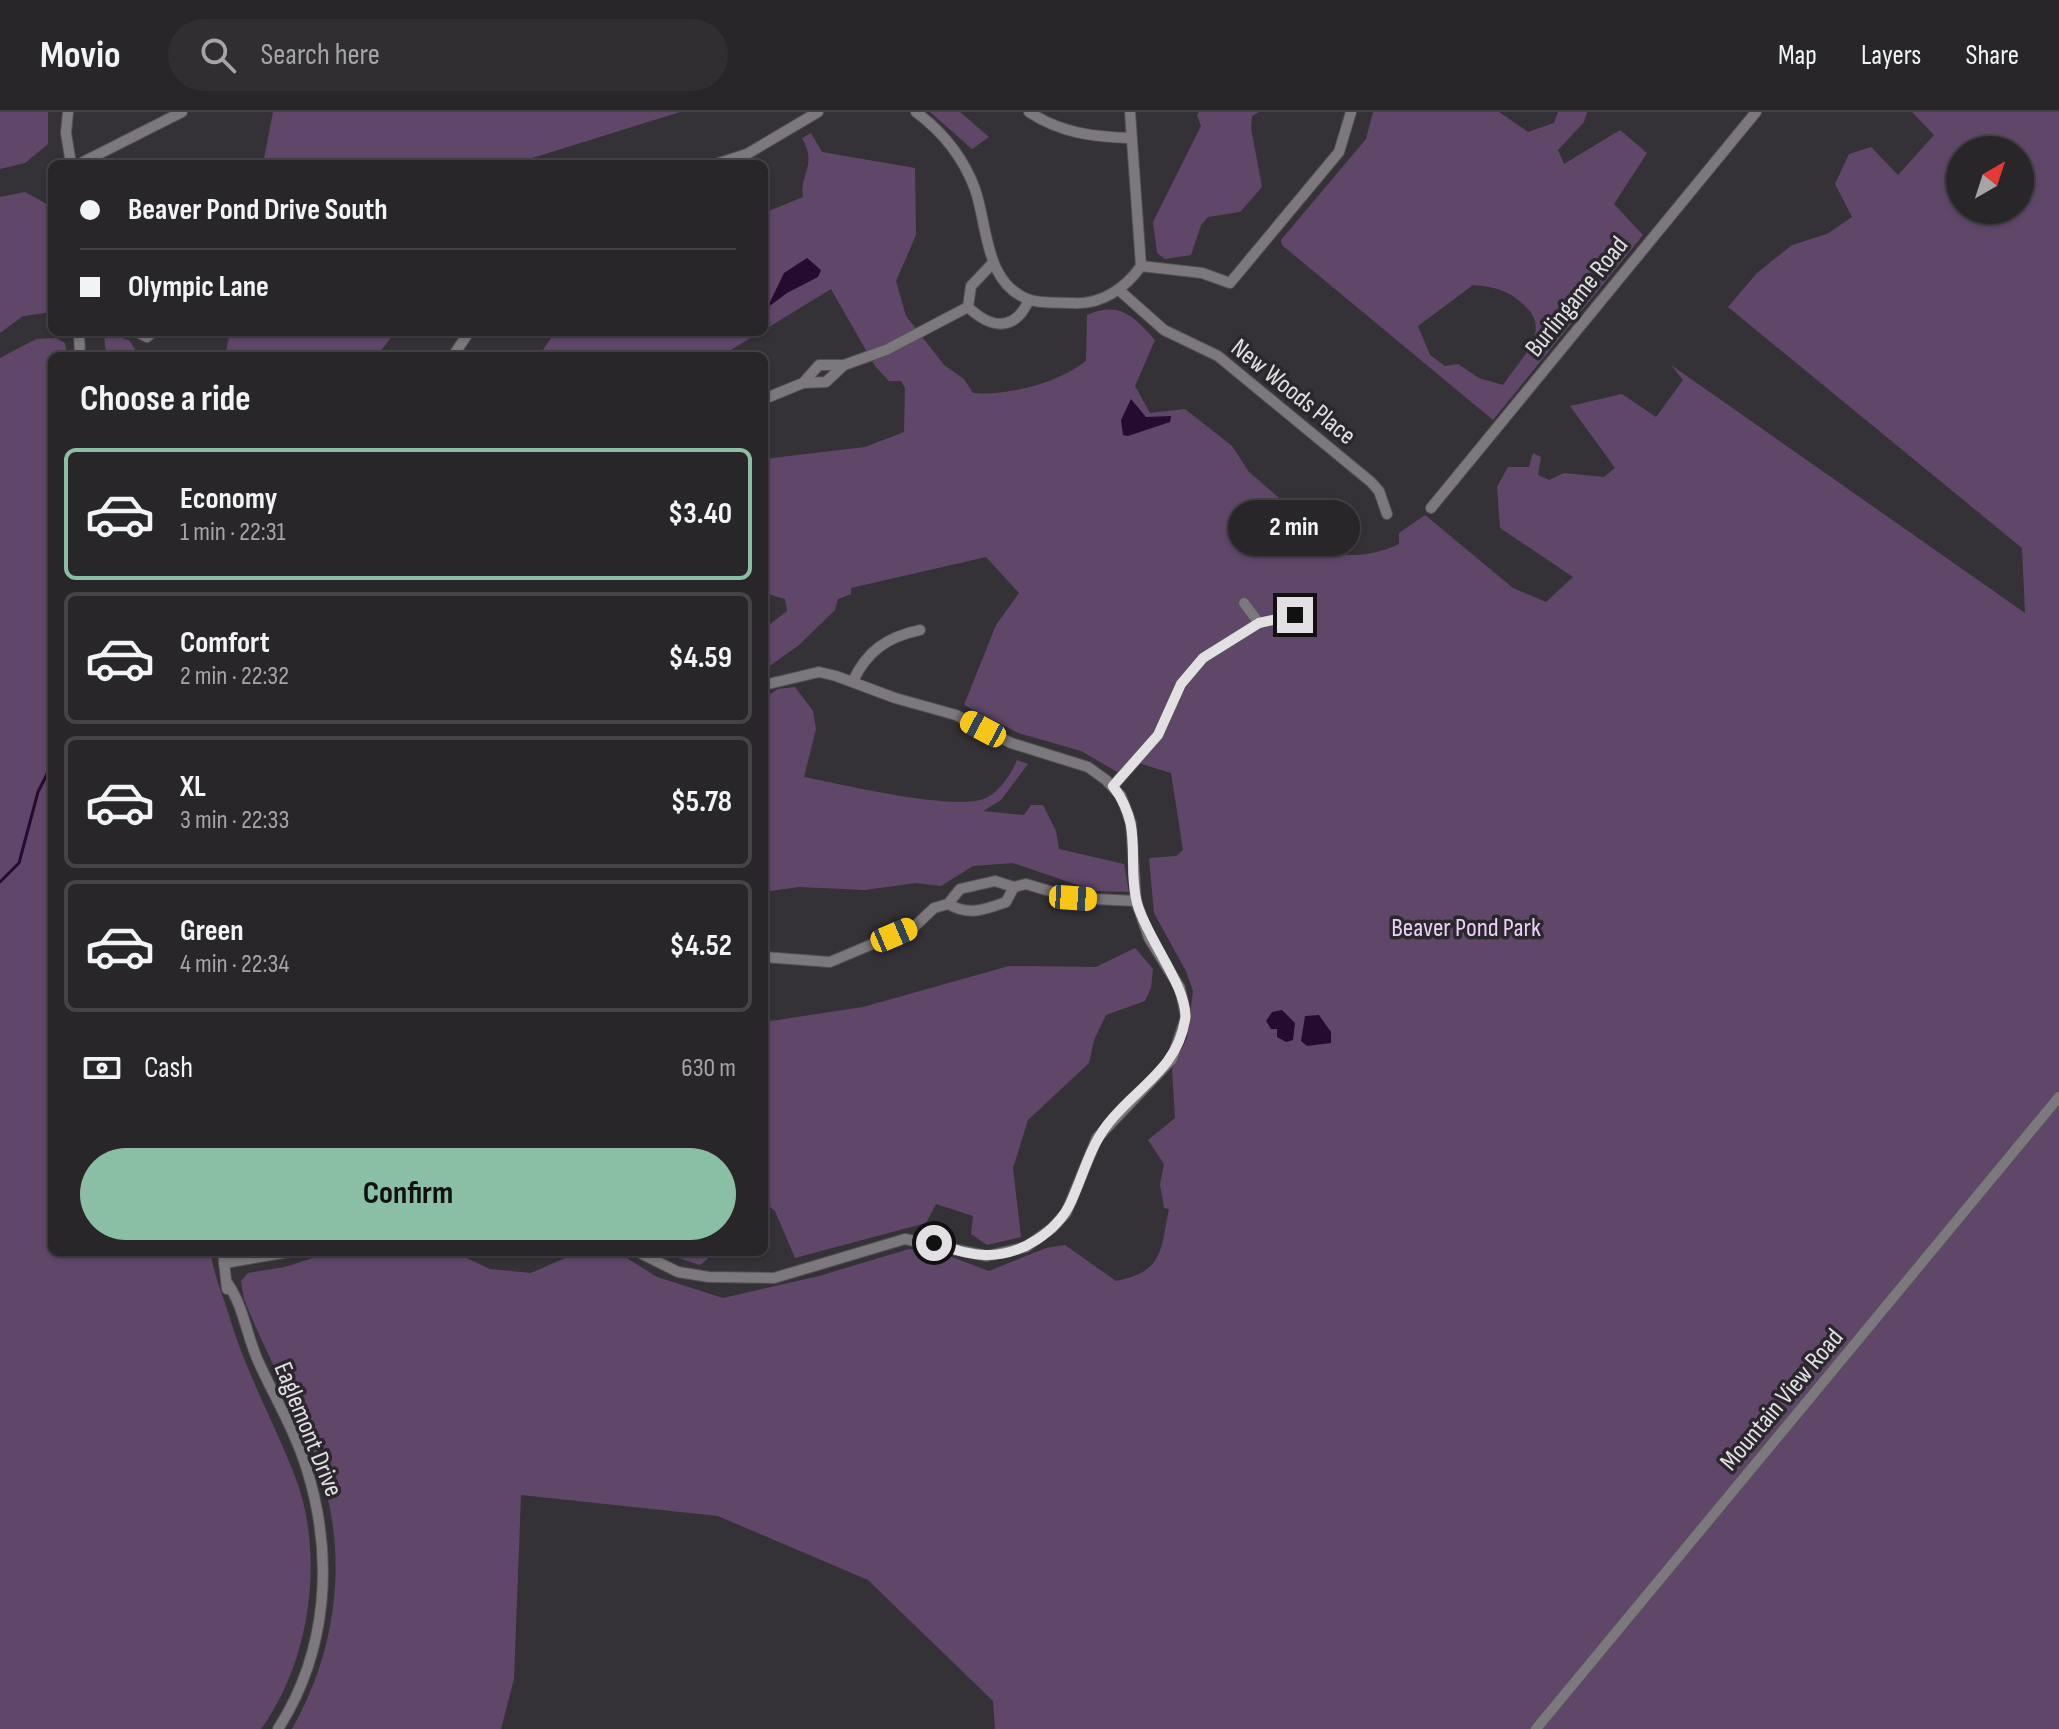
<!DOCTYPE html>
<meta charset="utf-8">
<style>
body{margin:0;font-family:"Sofia Sans Condensed",sans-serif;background:#302e31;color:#f1f3f6;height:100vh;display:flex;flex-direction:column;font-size:30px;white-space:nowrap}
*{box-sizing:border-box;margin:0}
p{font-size:26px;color:#a5a5a8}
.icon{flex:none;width:44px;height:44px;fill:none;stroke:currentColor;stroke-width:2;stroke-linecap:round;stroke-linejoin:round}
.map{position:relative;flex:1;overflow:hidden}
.panel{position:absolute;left:48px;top:240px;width:720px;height:904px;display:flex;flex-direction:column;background:#282629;border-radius:12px;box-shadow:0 2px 6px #0004,0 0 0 2px #444346}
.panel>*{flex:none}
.top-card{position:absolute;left:48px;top:48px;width:720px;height:176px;border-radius:12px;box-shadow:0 2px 6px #0004,0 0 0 2px #444346;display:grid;align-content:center;height:176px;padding:0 32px;background:#282629}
.needle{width:52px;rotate:39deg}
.controls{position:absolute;left:1946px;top:24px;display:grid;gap:16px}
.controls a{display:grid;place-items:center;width:88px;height:88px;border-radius:50%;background:#282629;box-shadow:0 2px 6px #0004,0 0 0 2px #444346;font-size:40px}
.end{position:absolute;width:36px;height:36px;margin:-18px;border:10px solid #e2e0e3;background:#111;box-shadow:0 0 0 4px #111}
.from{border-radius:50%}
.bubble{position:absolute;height:56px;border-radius:28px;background:#282629;box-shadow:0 2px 6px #0004,0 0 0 2px #444346;font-size:26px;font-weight:700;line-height:56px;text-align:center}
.car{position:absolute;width:24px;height:48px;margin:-24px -12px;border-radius:10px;box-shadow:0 0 6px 2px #0007;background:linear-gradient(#f5c518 24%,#345 0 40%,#f5c518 0 76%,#345 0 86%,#f5c518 0)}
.top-card b{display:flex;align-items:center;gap:28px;height:76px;font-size:30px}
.top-card b+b{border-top:2px solid #444346}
.top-card i{width:20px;height:20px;background:#f1f3f6}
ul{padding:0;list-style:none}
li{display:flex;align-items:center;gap:24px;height:132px;margin:0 16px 12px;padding:0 16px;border:4px solid #444346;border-radius:12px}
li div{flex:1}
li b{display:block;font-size:30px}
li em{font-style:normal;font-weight:700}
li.on{border-color:#8abfa5}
li>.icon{width:72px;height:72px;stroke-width:1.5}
h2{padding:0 32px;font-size:36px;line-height:96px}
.pay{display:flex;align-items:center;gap:20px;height:88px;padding:0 32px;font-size:30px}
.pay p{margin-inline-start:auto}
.cta{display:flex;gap:16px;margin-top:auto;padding:16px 32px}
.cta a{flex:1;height:92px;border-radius:48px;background:#8abfa5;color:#111;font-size:32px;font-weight:700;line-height:92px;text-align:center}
header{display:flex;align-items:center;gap:48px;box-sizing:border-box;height:112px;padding:0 40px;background:#282629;border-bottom:2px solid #444346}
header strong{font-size:38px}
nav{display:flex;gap:44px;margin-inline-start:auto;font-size:28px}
.search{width:560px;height:72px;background:#302e31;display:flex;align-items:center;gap:20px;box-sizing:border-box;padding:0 28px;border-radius:44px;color:#a5a5a8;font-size:30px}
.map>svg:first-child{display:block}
.green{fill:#60476a;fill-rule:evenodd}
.water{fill:#260b30}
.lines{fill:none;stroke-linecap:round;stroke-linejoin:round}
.stream{stroke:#260b30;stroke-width:3}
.street-casing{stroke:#545155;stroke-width:12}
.street{stroke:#7c787e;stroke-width:10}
.route{stroke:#e2e0e3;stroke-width:10}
.labels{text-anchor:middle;stroke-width:7;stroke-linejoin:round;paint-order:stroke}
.street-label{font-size:26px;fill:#e2e0e3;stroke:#2b282d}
.park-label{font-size:26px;fill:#edd0f9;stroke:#2b282d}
</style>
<header>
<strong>Movio</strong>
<div class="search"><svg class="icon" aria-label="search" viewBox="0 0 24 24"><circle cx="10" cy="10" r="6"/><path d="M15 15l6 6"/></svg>Search here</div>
<nav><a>Map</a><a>Layers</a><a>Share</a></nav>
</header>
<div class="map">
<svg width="2059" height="1617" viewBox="0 0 2059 1617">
<rect width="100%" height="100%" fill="#353237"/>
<!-- green -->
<g class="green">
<polygon points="0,0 48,0 48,32 25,51 0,57"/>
<polygon points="273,0 680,0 513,52 263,52"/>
<polygon points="930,0 960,0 989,25 972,37"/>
<polygon points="1199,0 1259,0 1252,4 1251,16 1262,75 1240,100 1208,105 1201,113 1191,143 1165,147 1157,141 1153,110 1201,14 1197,3"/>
<path d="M 1373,0 L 1499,0 L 1528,20 L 1554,11 L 1558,0 L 1587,0 L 1584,10 L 1558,38 L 1564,52 L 1620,18 L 1647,41 L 1614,92 L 1643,123 L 1493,308 L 1282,133 L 1281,128 L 1366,27 ZM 1473,173 C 1495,175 1508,178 1524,193 C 1554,219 1519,248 1503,273 L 1479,266 L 1458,252 L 1445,254 L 1430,243 L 1418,214 Z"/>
<path d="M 1912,0 L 2059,0 L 2059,1617 L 995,1617 L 993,1589 L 868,1468 L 718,1404 L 521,1383 L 514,1567 L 501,1617 L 292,1617 C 340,1533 350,1432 314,1342 C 293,1289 265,1240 244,1187 L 241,1169 L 248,1161 L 285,1155 L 331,1140 L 454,1140 L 490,1157 L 531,1161 L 579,1140 L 617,1140 L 657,1165 L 723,1186 L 819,1164 L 909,1137 L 941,1141 L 989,1159 L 1046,1136 L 1065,1133 L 1116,1169 C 1164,1159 1160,1140 1169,1097 L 1164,1096 L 1160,1072 L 1164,1052 L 1148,1028 L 1175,1006 L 1172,957 L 1187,926 L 1193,879 L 1186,859 L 1154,801 L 1149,746 L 1176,744 L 1183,738 L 1171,661 L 1135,650 L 1121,662 L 1081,639 L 1018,621 L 964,593 L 996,513 L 1019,481 L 986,445 L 851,476 L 851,482 L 838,487 L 835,498 L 799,533 L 764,558 L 764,517 L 787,499 L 785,487 L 764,481 L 764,347 L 865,335 L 904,320 L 905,276 L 901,269 L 889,269 L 875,254 L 831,177 L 764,218 L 764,101 L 803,85 C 799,61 818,54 802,26 L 811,21 L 822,40 L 915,56 L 916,123 L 896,169 L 906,204 L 944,253 L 964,267 L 973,281 C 1008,284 1058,271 1086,249 L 1087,203 C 1120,189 1133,204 1155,228 L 1135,274 L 1150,301 L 1185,297 L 1232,334 L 1249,360 L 1307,410 L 1316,428 L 1309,436 C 1340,446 1369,446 1399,432 L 1399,421 L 1425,403 L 1513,476 L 1546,490 L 1573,465 L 1500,416 L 1497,375 L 1508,355 L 1529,355 L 1533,341 L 1541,345 L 1538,363 L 1549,368 L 1564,361 L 1604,365 L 1615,356 L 1570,294 L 1622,282 L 1656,305 L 1683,268 L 1671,253 L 2025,501 L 2022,436 L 1728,195 L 1757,161 L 1792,133 L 1827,122 L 1852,105 L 1835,72 L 1849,42 L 1871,35 L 1898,63 L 1934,23 ZM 1960,38 L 2020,38 L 2020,98 L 1960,98 Z"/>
<polygon points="25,80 52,95 52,200 23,204 0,221 0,85"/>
<polygon points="230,220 395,220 377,244 225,244"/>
<polygon points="555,220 760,220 721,244 539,244"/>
<polygon points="104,221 129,228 139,244 106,244"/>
<path d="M 56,226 L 65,231 L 67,244 L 52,244 L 52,1140 L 211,1140 C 213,1163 225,1188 231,1210 C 248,1265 276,1314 296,1367 C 325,1445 310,1550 261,1617 L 0,1617 L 0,246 L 36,227 Z"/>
<path d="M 795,575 L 813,599 L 816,617 L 804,665 C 841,672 955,700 986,686 C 999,680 1012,661 1017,648 L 1028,652 L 1001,688 L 983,699 L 1024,703 L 1031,693 L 1043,693 L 1056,719 L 1059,737 L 1124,752 L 1129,780 L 1095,779 L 1013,751 L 973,754 L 941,774 L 916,771 L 865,778 L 799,775 L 764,780 L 764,586 L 778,577 Z"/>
<polygon points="1135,836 1153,857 1151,876 1145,889 1106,903 1094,928 1089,951 1028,1008 1013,1056 1021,1125 987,1133 971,1122 973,1104 936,1092 926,1111 795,1146 775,1099 764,1090 764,910 863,895 1009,854 1096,855"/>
<polygon points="660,1140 716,1140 700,1153"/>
</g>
<!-- water -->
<g class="water">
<polygon points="807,146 821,158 818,165 787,181 767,196 784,161"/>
<polygon points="1131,287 1146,305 1171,304 1170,310 1128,324 1123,323 1121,308"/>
<polygon points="1282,898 1295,911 1293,928 1286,930 1277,925 1277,917 1271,917 1266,909 1272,900"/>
<polygon points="1319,903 1331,920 1331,931 1307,934 1301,929 1305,904"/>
</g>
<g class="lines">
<!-- stream -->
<polyline class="stream" points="0,770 19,751 38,680 52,652"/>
<defs>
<g id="street">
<polyline points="68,0 66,21 71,52"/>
<path d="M 916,0 C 943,20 963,45 975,77 C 988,114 984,172 1030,188 C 1043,192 1061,190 1073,191 C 1101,193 1126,176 1141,154 L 1130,0"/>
<path d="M 1029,0 C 1061,21 1093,25 1131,26"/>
<polyline points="79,52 182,0"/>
<polyline points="716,52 747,42 818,0"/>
<path d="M 992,152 L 971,174 L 968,195 C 990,216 1014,221 1029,188"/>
<polyline points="1141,154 1202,161 1230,171 1339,40 1351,0"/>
<polyline points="1119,178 1164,218 1218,244 1371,370 1379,379 1387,402"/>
<polyline points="79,220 80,244"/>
<polyline points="137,220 147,225 153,220"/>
<polyline points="453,244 469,220"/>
<polyline points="803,271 819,253 844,253 886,238 968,195"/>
<polyline points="764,287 803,271 826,270 844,253"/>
<polyline points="1431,396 1756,0"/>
<polyline points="1244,491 1259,511"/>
<path d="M 853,569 C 867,539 887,525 920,518"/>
<polyline points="1113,674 1158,623 1181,572 1203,546 1259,511 1295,503"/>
<path d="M 948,792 C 969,804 984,798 1006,790 L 1014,775"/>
<polyline points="764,845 830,850 915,814 934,796 948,792 960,777 995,769 1014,775 1026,772 1073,786 1136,789"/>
<polyline points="223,1140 227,1177"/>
<polyline points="638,1140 678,1160 709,1165 774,1166 905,1127 987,1144 1026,1135 1052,1116 1066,1101 1097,1026 1172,947 1186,905 1180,876 1149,826 1136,789 1131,711 1121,684 1106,668 1088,655 1011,631 956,603 895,586 836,564 819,560 764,573"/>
<polyline points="224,1151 289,1140"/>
<path d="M 228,1172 C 244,1195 247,1226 259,1251 C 275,1286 296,1321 307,1358 C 334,1445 328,1539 278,1617"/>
<polyline points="1536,1617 2059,985"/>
</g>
</defs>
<!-- street casing -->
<use href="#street" class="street-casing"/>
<!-- street -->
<use href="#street" class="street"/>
</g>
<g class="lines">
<!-- route -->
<path class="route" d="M 934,1131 C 951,1136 970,1144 988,1143 C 1021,1143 1057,1120 1071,1090 C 1083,1064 1089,1037 1107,1013 C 1135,976 1177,958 1185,908 C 1190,879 1146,825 1137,791 C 1126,749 1145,717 1113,674 L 1158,623 L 1181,572 L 1203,546 L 1259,511 L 1295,503"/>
</g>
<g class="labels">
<!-- street labels -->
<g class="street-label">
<text transform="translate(1576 184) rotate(-51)" y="9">Burlingame Road</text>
<text transform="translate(1294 279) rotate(39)" y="9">New Woods Place</text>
<text transform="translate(1781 1287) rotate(-50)" y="9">Mountain View Road</text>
<text transform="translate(309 1317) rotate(68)" y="9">Eaglemont Drive</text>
</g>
<!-- park labels -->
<g class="park-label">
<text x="1466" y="824">Beaver Pond Park</text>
</g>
</g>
</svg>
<div class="controls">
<a><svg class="needle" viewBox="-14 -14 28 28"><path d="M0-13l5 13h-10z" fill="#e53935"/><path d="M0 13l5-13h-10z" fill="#a5a5a8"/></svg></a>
</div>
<i class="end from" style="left:934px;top:1131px"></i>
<i class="end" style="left:1295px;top:503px"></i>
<div class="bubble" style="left:1228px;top:388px;width:132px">2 min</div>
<i class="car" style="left:983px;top:617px;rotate:298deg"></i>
<i class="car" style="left:1073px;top:786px;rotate:94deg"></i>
<i class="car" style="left:894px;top:823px;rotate:67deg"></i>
<div class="top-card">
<b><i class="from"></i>Beaver Pond Drive South</b>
<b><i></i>Olympic Lane</b>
</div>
<section class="panel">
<h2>Choose a ride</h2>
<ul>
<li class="on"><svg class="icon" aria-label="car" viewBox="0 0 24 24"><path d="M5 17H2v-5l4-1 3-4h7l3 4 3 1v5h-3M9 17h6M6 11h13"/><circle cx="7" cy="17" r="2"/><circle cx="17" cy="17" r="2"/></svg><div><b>Economy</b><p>1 min · 22:31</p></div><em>$3.40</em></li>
<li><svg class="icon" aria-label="car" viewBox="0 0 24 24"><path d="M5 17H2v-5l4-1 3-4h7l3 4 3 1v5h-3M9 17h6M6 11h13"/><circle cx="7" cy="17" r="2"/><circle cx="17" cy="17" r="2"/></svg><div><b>Comfort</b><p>2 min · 22:32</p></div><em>$4.59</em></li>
<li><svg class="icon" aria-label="car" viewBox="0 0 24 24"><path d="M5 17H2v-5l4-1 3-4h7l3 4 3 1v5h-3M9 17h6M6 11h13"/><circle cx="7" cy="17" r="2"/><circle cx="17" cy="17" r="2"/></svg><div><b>XL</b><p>3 min · 22:33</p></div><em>$5.78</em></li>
<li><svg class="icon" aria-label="car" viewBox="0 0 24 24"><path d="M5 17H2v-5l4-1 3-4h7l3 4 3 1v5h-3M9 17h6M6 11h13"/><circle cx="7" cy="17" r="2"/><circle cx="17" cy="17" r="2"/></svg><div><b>Green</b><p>4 min · 22:34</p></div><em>$4.52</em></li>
</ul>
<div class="pay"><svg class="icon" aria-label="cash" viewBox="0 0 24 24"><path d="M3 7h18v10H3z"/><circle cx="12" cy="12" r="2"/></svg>Cash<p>630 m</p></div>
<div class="cta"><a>Confirm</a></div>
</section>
</div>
